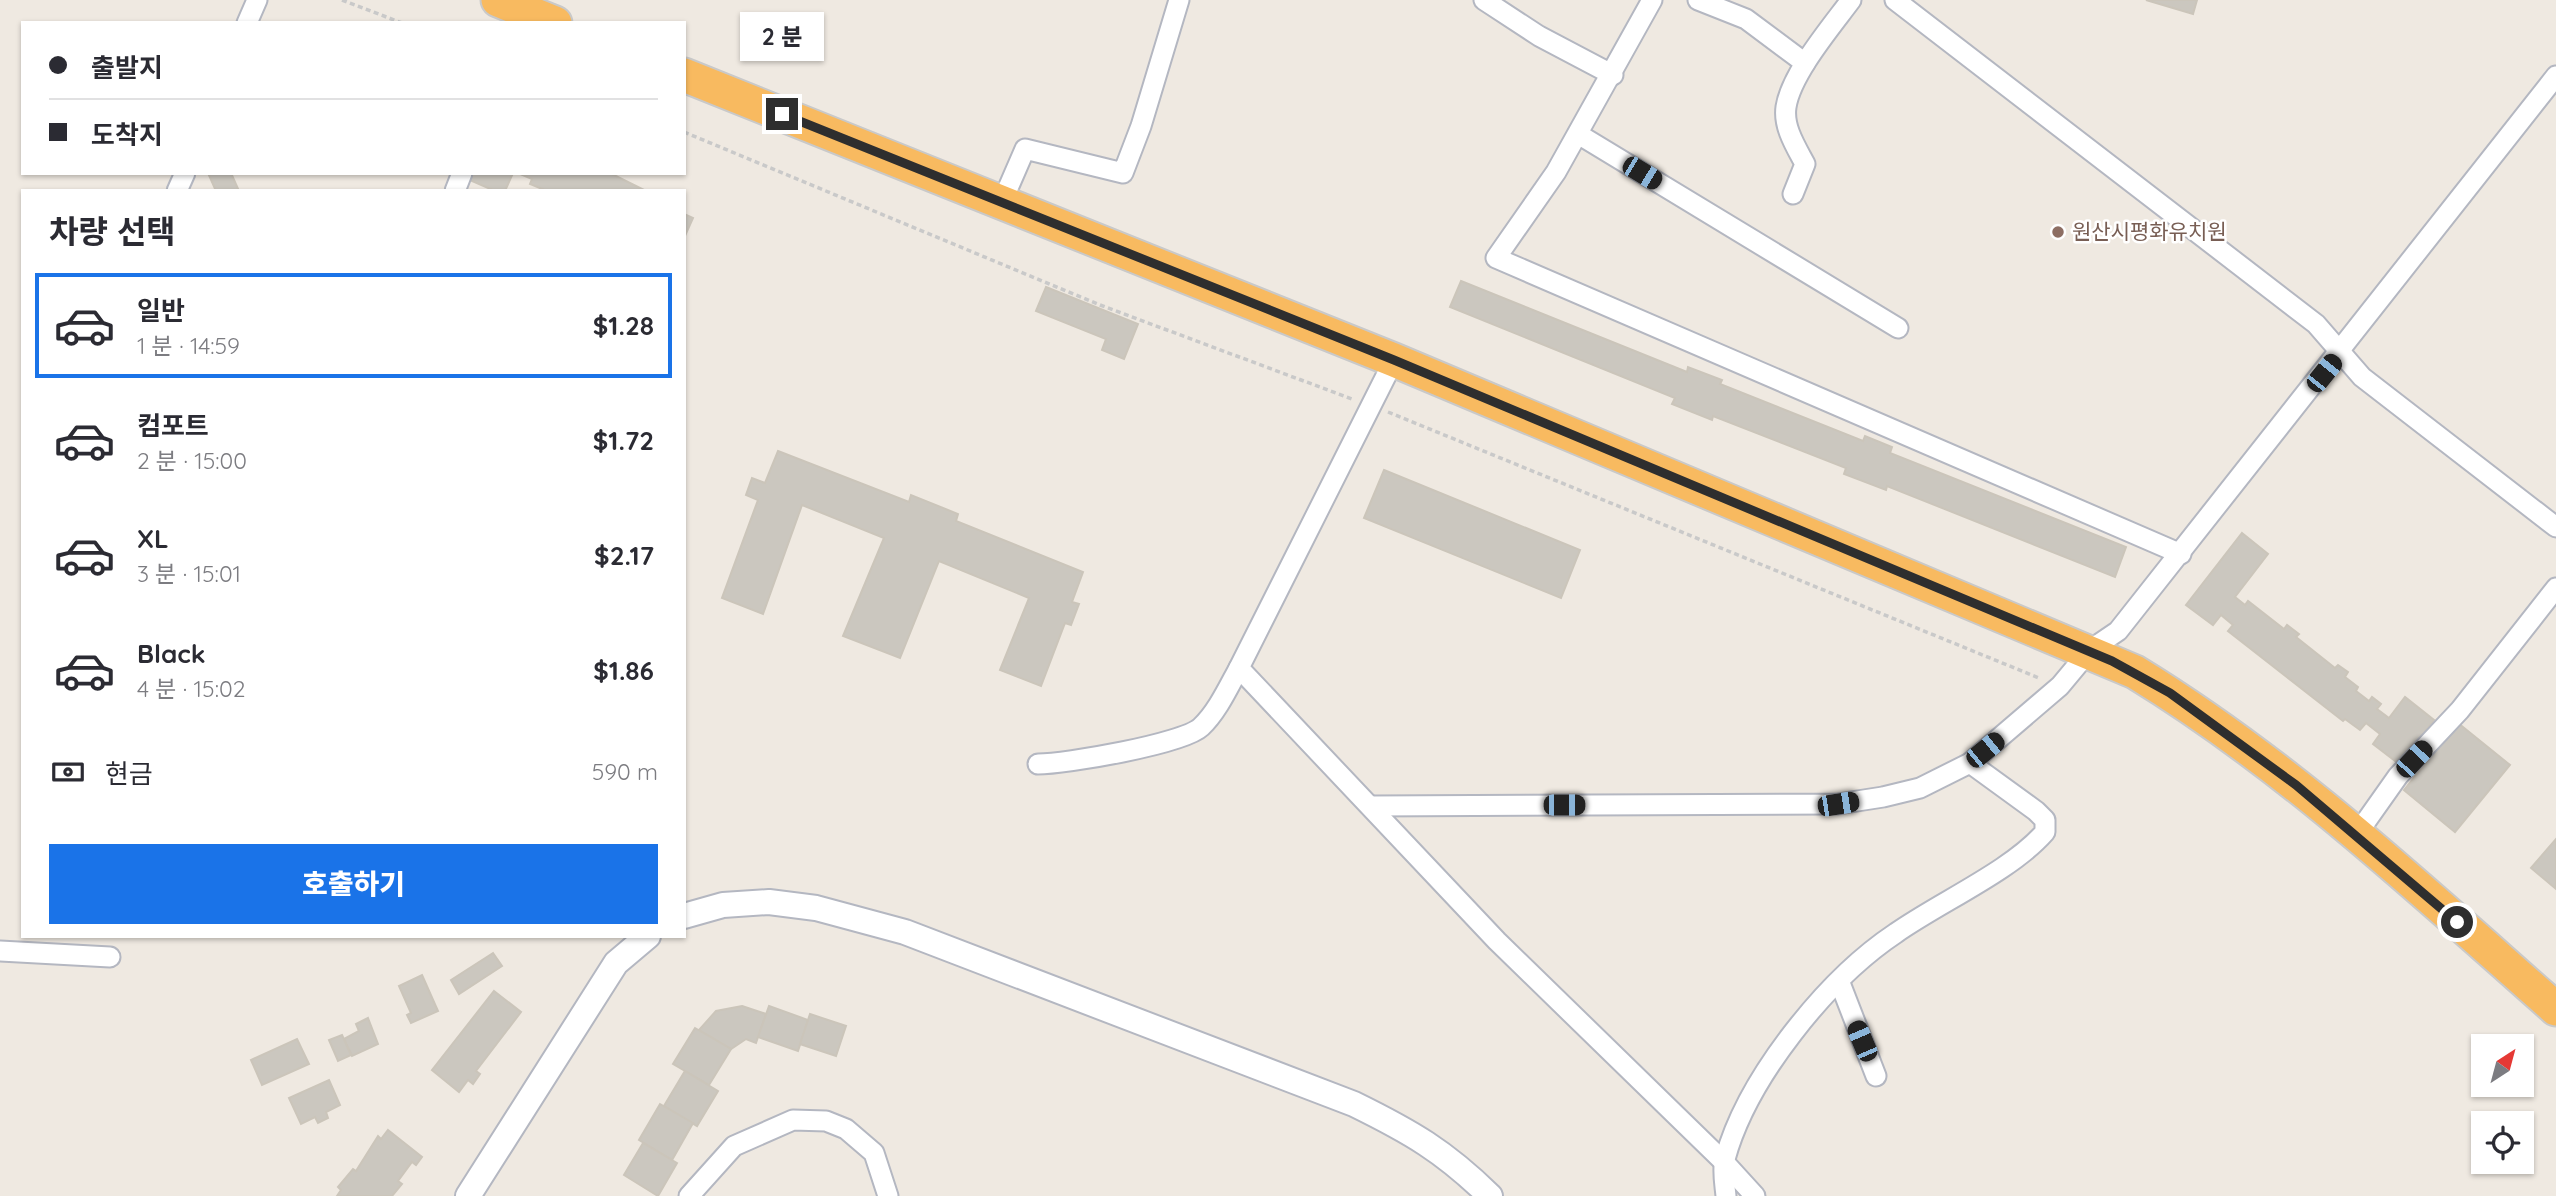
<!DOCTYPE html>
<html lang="ko">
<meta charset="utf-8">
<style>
body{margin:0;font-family:Quicksand,"Noto Sans KR",sans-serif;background:#f2f2f3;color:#2b2b33;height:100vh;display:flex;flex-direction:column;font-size:26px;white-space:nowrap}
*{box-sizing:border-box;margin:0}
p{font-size:23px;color:#7c7c81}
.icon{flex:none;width:38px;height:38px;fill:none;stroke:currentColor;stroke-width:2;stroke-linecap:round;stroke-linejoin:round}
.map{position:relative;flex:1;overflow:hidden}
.details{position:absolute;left:21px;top:189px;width:665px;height:749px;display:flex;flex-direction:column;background:#fff;border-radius:0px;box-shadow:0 2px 5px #0004}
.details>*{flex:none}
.guide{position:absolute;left:21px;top:21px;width:665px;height:154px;border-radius:0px;box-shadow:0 2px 5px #0004;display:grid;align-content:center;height:154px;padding:0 28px;background:#fff}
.needle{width:46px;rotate:36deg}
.fabs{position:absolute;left:2471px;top:1034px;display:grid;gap:14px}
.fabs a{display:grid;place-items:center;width:63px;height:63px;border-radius:0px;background:#fff;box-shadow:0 2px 5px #0004;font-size:35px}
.end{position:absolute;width:32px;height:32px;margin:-16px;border:9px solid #2e2e2e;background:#fff;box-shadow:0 0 0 4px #fff}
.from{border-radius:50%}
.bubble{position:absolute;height:49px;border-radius:0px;background:#fff;box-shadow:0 2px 5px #0004;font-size:23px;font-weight:800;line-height:49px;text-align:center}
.car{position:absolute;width:21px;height:42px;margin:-21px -10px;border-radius:9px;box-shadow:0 0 5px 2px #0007;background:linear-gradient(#222 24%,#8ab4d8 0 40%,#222 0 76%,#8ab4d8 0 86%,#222 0)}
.guide b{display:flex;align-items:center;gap:24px;height:66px;font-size:26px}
.guide b+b{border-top:2px solid #e1e1e2}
.guide i{width:18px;height:18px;background:#2b2b33}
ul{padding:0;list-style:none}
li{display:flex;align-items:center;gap:21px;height:105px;margin:0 14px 10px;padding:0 14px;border:4px solid transparent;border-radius:0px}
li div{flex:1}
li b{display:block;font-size:26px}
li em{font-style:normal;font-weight:800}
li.selected{border-color:#1a73e8}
li>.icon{width:63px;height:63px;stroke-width:1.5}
h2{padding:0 28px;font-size:32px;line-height:84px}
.pay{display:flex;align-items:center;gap:18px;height:77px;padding:0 28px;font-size:26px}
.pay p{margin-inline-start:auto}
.cta{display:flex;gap:14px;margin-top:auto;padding:14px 28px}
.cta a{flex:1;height:80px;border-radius:0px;background:#1a73e8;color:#fff;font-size:28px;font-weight:800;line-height:80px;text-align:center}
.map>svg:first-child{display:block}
.building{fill:#cbc7bf;stroke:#cbc5ba;stroke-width:2}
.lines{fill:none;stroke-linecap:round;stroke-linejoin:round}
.minor-casing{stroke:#b4b7c1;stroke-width:23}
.tertiary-casing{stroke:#b4b7c1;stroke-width:28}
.trunk-casing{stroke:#c9c9c9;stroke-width:37}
.path{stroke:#c9c9c9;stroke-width:3.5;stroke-dasharray:5 3.5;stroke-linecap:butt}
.minor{stroke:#fff;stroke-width:19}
.tertiary{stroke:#fff;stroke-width:24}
.trunk{stroke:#f8ba60;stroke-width:33}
.route{stroke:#2e2e2e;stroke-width:9}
.education-dot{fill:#8d6e63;stroke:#fff;stroke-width:2.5}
.labels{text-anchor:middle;stroke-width:5;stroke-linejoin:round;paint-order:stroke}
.education-label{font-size:21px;fill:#785e54;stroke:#fff;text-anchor:start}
</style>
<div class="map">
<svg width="2556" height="1196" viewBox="0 0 2556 1196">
<rect width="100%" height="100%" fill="#efe9e1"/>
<!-- building -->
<g class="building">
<polygon points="2146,0 2197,0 2193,14"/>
<polygon points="208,173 231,173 239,191 216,191"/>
<polygon points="467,173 513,173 505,191 495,191 465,178"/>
<polygon points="518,173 610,173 646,191 547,191 530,184 532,179"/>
<polygon points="684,214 693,218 684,238"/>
<polygon points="1461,281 1687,372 1688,367 1722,380 1720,384 1863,441 1865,436 1892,447 1890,453 2126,547 2115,577 1887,486 1886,490 1844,474 1846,468 1713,416 1712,420 1672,404 1675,398 1450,307"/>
<polygon points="1046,287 1138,324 1124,359 1102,350 1106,339 1036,311"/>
<polygon points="778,451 909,502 911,495 958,514 956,521 1083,572 1072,602 1079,604 1071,625 1065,623 1041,686 1000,670 1029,598 939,561 900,658 843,636 884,538 802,505 763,614 722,598 758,500 746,495 752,478 765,483"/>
<polygon points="1384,470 1580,550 1561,598 1364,518"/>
<polygon points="2242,533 2268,554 2235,597 2245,605 2248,601 2284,629 2287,625 2299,634 2296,637 2335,668 2338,665 2348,672 2345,677 2358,687 2356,691 2369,701 2372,697 2381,704 2377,709 2389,718 2405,697 2434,720 2399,764 2373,744 2380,734 2366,723 2360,730 2345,719 2343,721 2228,631 2233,625 2221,615 2213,625 2186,605"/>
<polygon points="2458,723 2510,765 2455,832 2404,790"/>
<polygon points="2556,839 2556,889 2531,868"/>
<polygon points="493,953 502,966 459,994 451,980"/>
<polygon points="422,975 438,1011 411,1023 407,1015 411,1013 399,986"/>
<polygon points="494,991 521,1012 476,1071 480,1074 473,1084 468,1080 459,1092 432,1070"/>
<polygon points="742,1006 766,1014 756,1043 746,1039 731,1049 699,1030 716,1011"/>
<polygon points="769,1006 808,1020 798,1051 758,1037"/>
<polygon points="810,1014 846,1026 836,1056 800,1044"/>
<polygon points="368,1018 378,1044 352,1056 344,1039 359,1031 356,1024"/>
<polygon points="695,1028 731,1049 709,1085 673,1064"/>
<polygon points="342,1035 351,1055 338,1061 329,1040"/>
<polygon points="297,1039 309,1064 262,1085 251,1060"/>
<polygon points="685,1071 718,1091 697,1126 664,1106"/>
<polygon points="329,1080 340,1105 326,1112 328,1118 318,1123 315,1117 301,1124 289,1098"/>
<polygon points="660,1104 693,1123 672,1160 639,1140"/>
<polygon points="388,1130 422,1157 416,1165 412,1162 398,1181 402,1184 392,1196 337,1196 341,1190 338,1187 353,1169 356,1171 378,1136 381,1139"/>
<polygon points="643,1143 677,1163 658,1196 624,1175"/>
</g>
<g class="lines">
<defs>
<g id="minor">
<polyline points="1484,0 1539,36 1613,75"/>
<polyline points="1652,0 1556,172 1496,258 2181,554"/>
<polyline points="1698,0 1746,19 1805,63"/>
<polyline points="1895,0 2316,324 2362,377 2556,527"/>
<polyline points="247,23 257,0"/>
<polyline points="1578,134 1898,328"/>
<polyline points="177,191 185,173"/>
<polyline points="455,191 462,173"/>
<path d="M 1793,194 L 1805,164 C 1796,147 1783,127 1786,107 C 1791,74 1831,27 1851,0"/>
<polyline points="1002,202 1025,149 1123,173 1141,126 1179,0"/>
<polyline points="1394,360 1239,668 1497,941 1724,1162 1755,1196"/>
<path d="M 1038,764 C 1065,764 1183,744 1201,727 C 1217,712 1228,688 1239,668"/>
<polyline points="1371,806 1838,804 1883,797 1920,788 1970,763 2060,686 2090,650 2118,631 2556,76"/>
<polyline points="2357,834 2398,776 2460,710 2556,588"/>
<polyline points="0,951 110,957"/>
<polyline points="1840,983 1876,1076"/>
<polyline points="689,1196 734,1146 793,1120 826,1121 846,1129 874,1153 888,1196"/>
<path d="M 1726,1196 C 1725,1185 1722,1170 1725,1159 C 1747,1078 1827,979 1896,933 C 1940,902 2011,871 2045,832 L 2045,820 L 2036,811 L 1970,763"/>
</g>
<g id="tertiary">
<path d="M 684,916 L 723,905 L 769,902 L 816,908 L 905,932 L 1354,1104 C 1411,1132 1444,1151 1490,1196"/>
<polyline points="468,1196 616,963 648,936"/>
</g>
<g id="trunk">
<polyline points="498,0 555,23"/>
<path d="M 684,75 L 1394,360 L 2135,672 C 2289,766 2421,890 2556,1009"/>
</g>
</defs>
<!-- minor casing -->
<use href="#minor" class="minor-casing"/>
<!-- tertiary casing -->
<use href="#tertiary" class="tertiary-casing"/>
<!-- trunk casing -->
<use href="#trunk" class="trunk-casing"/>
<!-- path -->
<g class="path">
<polyline points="342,0 402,23"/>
<polyline points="684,132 1100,305 1352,399"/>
<polyline points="1388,412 2039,678"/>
</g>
<!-- minor -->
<use href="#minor" class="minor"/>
<!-- tertiary -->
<use href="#tertiary" class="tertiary"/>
<!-- trunk -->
<use href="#trunk" class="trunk"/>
</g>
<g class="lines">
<!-- route -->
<polyline class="route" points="782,114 1394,360 2112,661 2170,693 2296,785 2457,922"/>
</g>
<!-- markers -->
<circle class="education-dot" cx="2058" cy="232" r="7"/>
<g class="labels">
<!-- education labels -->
<g class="education-label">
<text x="2072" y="239">원산시평화유치원</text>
</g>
</g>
</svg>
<div class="fabs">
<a><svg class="needle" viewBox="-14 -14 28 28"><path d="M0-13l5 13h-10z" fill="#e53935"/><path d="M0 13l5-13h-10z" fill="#7c7c81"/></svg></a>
<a><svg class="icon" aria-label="locate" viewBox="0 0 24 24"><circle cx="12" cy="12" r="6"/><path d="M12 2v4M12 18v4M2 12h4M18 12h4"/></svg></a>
</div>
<i class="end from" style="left:2457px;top:922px"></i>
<i class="end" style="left:782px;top:114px"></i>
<div class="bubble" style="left:740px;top:12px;width:84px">2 분</div>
<i class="car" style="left:1642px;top:173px;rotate:121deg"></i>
<i class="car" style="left:2324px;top:373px;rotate:39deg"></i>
<i class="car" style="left:1985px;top:750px;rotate:51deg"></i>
<i class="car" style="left:2414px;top:759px;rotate:43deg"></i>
<i class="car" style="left:1838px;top:804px;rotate:81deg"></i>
<i class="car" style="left:1564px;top:805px;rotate:90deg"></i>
<i class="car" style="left:1862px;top:1041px;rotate:337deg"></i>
<div class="guide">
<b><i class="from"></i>출발지</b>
<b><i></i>도착지</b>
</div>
<section class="details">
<h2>차량 선택</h2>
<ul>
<li class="selected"><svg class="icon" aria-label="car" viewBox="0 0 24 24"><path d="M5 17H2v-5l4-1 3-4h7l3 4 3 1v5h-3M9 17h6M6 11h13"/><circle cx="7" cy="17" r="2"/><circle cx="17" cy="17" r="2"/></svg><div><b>일반</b><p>1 분 · 14:59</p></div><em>$1.28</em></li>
<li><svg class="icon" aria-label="car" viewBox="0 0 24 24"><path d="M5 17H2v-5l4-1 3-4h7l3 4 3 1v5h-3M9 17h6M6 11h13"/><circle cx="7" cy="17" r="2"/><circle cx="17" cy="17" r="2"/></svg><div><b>컴포트</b><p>2 분 · 15:00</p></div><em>$1.72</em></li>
<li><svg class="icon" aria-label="car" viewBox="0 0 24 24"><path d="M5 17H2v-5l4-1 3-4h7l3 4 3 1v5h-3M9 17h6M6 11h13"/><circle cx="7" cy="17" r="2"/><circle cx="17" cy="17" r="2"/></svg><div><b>XL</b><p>3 분 · 15:01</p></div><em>$2.17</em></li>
<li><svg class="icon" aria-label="car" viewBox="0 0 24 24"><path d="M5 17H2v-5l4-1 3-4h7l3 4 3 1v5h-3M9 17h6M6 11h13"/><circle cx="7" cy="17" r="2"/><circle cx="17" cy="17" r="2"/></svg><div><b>Black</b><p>4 분 · 15:02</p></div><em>$1.86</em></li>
</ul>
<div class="pay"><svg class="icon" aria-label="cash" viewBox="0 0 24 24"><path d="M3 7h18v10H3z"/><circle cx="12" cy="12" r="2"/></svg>현금<p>590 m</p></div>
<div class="cta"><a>호출하기</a></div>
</section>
</div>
